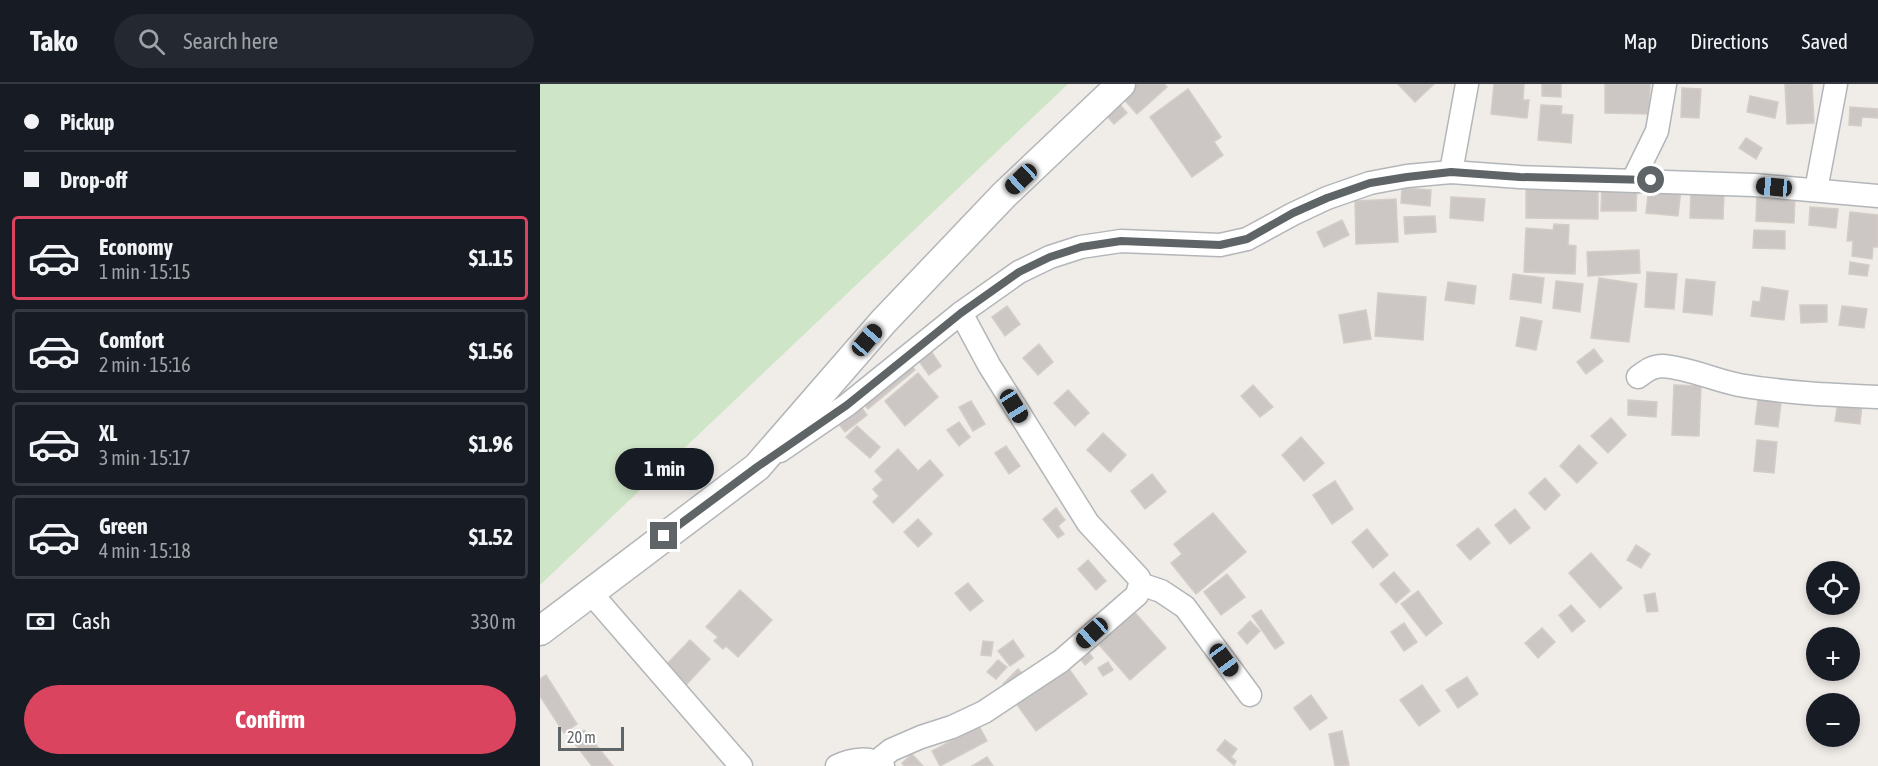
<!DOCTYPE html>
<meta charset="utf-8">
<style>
body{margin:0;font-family:"Asap Condensed",sans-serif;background:#242831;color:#f1f3f6;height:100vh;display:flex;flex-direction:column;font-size:22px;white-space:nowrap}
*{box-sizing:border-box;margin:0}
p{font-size:20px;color:#9ea1a6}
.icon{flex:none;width:33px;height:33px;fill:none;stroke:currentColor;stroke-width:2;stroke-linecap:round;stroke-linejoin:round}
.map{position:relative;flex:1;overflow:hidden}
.sheet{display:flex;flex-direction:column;background:#171b24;width:540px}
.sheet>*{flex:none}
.banner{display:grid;align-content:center;height:132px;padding:0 24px;background:#171b24}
.fabs{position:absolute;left:1266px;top:477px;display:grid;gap:12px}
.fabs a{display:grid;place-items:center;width:54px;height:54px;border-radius:50%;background:#171b24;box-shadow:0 3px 9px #0003;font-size:30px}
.scale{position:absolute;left:18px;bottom:15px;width:66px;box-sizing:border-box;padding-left:6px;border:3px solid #5f6467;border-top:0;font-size:16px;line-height:21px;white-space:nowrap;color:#5f6467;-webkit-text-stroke:4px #fff;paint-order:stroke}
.end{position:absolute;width:27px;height:27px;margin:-14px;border:8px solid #5f6467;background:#fff;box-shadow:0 0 0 3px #fff}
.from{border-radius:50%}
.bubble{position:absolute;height:42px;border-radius:21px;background:#171b24;box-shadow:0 3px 9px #0003;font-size:20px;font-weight:700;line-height:42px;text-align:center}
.car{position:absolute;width:18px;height:36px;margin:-18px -9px;border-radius:8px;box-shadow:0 0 4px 2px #0007;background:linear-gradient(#222 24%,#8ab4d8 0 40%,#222 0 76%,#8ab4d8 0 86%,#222 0)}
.banner b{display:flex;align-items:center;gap:21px;height:57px;font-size:22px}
.banner b+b{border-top:2px solid #363941}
.banner i{width:15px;height:15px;background:#f1f3f6}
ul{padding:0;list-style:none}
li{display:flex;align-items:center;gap:18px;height:84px;margin:0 12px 9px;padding:0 12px;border:3px solid #363941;border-radius:6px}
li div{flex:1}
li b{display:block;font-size:22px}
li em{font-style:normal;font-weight:700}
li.selected{border-color:#da445e}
li>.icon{width:54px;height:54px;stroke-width:1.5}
.pay{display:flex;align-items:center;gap:15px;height:66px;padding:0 24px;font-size:22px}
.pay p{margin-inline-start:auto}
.primary-button{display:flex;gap:12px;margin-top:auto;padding:12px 24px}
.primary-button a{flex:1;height:69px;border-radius:36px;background:#da445e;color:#fff;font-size:24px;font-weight:700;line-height:69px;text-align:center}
header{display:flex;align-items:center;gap:36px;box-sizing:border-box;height:84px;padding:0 30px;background:#171b24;border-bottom:2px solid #363941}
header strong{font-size:28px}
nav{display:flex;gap:33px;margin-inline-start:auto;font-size:21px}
.search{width:420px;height:54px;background:#242831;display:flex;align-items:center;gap:15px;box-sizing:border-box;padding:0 21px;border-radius:33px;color:#9ea1a6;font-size:22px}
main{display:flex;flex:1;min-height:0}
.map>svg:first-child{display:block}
.green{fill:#cfe5c7}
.building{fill:#ccc7c4;stroke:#d4cdc7;stroke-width:1.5}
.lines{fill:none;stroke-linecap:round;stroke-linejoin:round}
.minor-casing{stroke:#b3b6b9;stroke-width:25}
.tertiary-casing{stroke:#b3b6b9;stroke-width:31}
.minor{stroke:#fff;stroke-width:22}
.tertiary{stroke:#fff;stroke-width:28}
.route{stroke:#5f6467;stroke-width:8}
</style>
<header>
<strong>Tako</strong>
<div class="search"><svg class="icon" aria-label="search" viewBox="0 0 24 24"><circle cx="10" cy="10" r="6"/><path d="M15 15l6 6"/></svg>Search here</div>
<nav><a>Map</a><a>Directions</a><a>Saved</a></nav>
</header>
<main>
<section class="sheet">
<div class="banner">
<b><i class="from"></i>Pickup</b>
<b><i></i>Drop-off</b>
</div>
<ul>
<li class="selected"><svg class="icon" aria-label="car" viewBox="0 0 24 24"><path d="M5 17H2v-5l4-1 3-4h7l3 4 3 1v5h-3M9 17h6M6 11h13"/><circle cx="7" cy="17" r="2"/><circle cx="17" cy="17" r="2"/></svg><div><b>Economy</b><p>1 min · 15:15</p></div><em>$1.15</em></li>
<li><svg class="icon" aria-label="car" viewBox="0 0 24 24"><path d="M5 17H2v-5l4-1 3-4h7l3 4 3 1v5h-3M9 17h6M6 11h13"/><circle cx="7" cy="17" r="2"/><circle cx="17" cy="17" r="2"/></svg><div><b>Comfort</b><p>2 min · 15:16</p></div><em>$1.56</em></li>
<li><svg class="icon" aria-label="car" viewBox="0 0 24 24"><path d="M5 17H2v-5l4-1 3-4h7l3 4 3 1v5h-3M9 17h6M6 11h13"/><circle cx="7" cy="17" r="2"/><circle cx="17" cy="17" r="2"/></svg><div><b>XL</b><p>3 min · 15:17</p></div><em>$1.96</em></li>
<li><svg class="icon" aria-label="car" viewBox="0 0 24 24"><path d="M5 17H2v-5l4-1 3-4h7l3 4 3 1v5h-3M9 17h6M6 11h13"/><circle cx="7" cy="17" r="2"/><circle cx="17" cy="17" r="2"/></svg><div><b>Green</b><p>4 min · 15:18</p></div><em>$1.52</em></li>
</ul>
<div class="pay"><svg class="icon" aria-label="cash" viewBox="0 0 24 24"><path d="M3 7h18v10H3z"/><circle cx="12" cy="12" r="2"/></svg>Cash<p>330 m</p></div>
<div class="primary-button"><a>Confirm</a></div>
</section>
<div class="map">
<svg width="1338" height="682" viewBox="0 0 1338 682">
<rect width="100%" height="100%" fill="#f0ece8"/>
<!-- green -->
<polygon class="green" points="0,0 528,0 0,501"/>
<!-- building -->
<g class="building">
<polygon points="592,0 624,0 627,3 597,30 580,11"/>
<polygon points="858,0 894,0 875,18"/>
<polygon points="954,0 984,0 983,16 989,16 987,34 951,30"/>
<polygon points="1002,0 1021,0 1021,13 1002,12"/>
<polygon points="1065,0 1110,0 1109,30 1065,29"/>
<polygon points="1245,0 1272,0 1274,39 1247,40"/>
<polygon points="1142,4 1161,5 1159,34 1141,33"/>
<polygon points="648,5 681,53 674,58 683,71 652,93 610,33"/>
<polygon points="1210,12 1238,18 1235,34 1207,28"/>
<polygon points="576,16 587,29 574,40 563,28"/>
<polygon points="1001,21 1022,22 1021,30 1033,31 1031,59 998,56"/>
<polygon points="1310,23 1338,25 1338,34 1322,33 1321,42 1309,41"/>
<polygon points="1206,54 1222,64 1216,75 1199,64"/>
<polygon points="986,99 1058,100 1058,135 986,134"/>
<polygon points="1062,101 1097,101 1096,127 1061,127"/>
<polygon points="1109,101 1141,105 1138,132 1106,129"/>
<polygon points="862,104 891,106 890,122 861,119"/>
<polygon points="1151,108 1184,109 1183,135 1150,134"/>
<polygon points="1217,108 1255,109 1254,139 1216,137"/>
<polygon points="911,113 945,115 943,137 910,134"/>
<polygon points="856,115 858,158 816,160 815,117"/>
<polygon points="1270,123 1298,125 1296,144 1269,141"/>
<polygon points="1310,128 1338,131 1338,163 1333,163 1332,175 1312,172 1313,157 1307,157"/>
<polygon points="895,132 896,148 865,150 864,133"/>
<polygon points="802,136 809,151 784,163 777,148"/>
<polygon points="1014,140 1029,141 1028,161 1036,162 1035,190 984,188 986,144 1013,146"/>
<polygon points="1214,146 1245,147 1245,165 1213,164"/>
<polygon points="1099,166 1100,189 1048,192 1047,168"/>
<polygon points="1310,178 1329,181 1327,192 1309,190"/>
<polygon points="1107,188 1137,190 1134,225 1105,223"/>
<polygon points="973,190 1004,194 1001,219 970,215"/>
<polygon points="1059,194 1097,200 1089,258 1051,254"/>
<polygon points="1146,195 1175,198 1172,231 1143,228"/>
<polygon points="1016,197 1043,200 1040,228 1013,224"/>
<polygon points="908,198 936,202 934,220 905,216"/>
<polygon points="1222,203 1248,207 1244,236 1211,232 1213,217 1220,218"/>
<polygon points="838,209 886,213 883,256 835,252"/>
<polygon points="1260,221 1287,221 1287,238 1261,239"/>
<polygon points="467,222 480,240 465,252 452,233"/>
<polygon points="1302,222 1327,225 1324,244 1299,241"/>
<polygon points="826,226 831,255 804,259 799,231"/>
<polygon points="981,233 1002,237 996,266 976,262"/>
<polygon points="499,260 513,278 498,291 483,274"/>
<polygon points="1054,265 1063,277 1046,290 1037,278"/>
<polygon points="391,267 401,282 389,291 378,276"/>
<polygon points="368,277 375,286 328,325 320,316"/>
<polygon points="378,289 398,313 365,342 345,317"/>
<polygon points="713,301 733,323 720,333 701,312"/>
<polygon points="1134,301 1161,302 1159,352 1132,351"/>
<polygon points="528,306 549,329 535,342 514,319"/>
<polygon points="1219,308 1242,311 1238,343 1215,340"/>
<polygon points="1088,316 1117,318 1116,333 1088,331"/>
<polygon points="317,317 327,331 305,348 295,335"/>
<polygon points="431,317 445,340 433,347 419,323"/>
<polygon points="1298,318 1322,321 1320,340 1295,337"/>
<polygon points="1071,334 1086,351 1068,369 1051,352"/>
<polygon points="419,338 430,353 419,362 407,346"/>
<polygon points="317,342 340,363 330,374 306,353"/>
<polygon points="563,349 586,371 570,388 547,366"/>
<polygon points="761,353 784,379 764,397 742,371"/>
<polygon points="1217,356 1237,358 1234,389 1214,387"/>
<polygon points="1039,361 1057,379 1037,399 1020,382"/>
<polygon points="466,362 480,382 469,390 455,369"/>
<polygon points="358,365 378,387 390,376 403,391 353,439 333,418 339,412 333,405 343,396 335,387"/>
<polygon points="612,390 626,408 605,425 591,407"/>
<polygon points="1005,394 1020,411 1005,426 989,409"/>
<polygon points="795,397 813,425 792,440 773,411"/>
<polygon points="516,424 525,436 518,442 524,450 518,454 503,435"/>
<polygon points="975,425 990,444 970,460 955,441"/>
<polygon points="673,429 706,468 656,510 631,479 642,470 634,460"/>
<polygon points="378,435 392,450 378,463 364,448"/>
<polygon points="938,444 950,459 930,476 917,461"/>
<polygon points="827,445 848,471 833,484 812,458"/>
<polygon points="1096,461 1110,470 1101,484 1087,476"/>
<polygon points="1051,469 1082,504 1060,524 1029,489"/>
<polygon points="548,476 566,497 556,506 538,485"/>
<polygon points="854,488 870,507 856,519 840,500"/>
<polygon points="687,490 705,513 681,531 664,508"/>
<polygon points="428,499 443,517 430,527 415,509"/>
<polygon points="200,506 232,536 198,573 186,562 183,565 174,557 178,553 166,543"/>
<polygon points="878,507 902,539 886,552 861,520"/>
<polygon points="1115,509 1118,527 1107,528 1104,511"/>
<polygon points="1031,521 1045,537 1032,548 1019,531"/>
<polygon points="591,524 626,564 590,596 555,556"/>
<polygon points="721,526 744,559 735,565 712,532"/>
<polygon points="710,537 720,547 707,560 698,549"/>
<polygon points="864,539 877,558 864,567 851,548"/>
<polygon points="1002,544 1015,558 998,574 985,559"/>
<polygon points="150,556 170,575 147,600 126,581"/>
<polygon points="473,556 484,572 470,582 458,567"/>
<polygon points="443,557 453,558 451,572 441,571"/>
<polygon points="546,565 553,574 545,581 538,572"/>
<polygon points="458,576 467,583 456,595 447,588"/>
<polygon points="524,578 547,610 496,647 473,615"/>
<polygon points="568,578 573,586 563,592 558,584"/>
<polygon points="478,585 484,591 469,606 463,600"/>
<polygon points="6,591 37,640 24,649 0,612 0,595"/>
<polygon points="927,593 938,610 918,624 906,606"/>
<polygon points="882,601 900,627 879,642 860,616"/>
<polygon points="771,611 787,634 770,646 754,624"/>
<polygon points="439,642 447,657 400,682 392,667"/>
<polygon points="44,646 73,682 52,682 32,656"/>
<polygon points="802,647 809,681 795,682 789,650"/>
<polygon points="685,656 697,665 691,673 696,677 694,681 677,666"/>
<polygon points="372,670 383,682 364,682 362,679"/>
<polygon points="447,673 453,682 432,682"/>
</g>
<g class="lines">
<defs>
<g id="minor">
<polyline points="911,88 927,0"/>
<polyline points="1093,96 1117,47 1125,0"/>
<polyline points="1276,106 1296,0"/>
<path d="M 1098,293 C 1106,287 1112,282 1123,282 C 1149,284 1174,296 1199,301 C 1245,309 1292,311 1338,313"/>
<polyline points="240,367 307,321 421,229 479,188 510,173 541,163 581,157 680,161 707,155 753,130 787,114 830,99 867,92 911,88 980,93 1214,101 1338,112"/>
<polyline points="600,500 621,507 645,523 710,611"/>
<polyline points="50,508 201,682"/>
<polyline points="336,678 351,666 381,653 412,643 444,628 521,577 597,511 600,500 599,494 548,439 449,281 421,229"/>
<path d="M 297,682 C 311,675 330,672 343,682"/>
</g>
<polyline id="tertiary" points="0,547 217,383 343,238 464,111 581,0"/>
</defs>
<!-- minor casing -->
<use href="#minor" class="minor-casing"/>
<!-- tertiary casing -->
<use href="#tertiary" class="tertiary-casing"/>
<!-- minor -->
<use href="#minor" class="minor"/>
<!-- tertiary -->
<use href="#tertiary" class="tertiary"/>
</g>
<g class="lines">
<!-- route -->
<polyline class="route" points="124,452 217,383 307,321 421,229 479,188 510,173 541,163 581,157 680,161 707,155 753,129 787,114 830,99 867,93 911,88 980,93 1111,96"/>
</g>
</svg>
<div class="fabs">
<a><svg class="icon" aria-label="locate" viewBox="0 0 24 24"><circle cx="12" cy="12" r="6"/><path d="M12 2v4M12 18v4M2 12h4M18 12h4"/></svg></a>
<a>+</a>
<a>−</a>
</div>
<div class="scale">20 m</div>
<i class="end from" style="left:1111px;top:96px"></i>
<i class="end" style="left:124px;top:452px"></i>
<div class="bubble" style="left:75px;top:364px;width:99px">1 min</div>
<i class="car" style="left:481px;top:95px;rotate:227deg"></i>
<i class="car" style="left:1234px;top:103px;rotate:275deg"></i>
<i class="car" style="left:327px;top:256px;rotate:41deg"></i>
<i class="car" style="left:474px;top:322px;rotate:148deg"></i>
<i class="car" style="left:552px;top:549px;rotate:228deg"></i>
<i class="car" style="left:684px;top:576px;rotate:144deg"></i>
</div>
</main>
